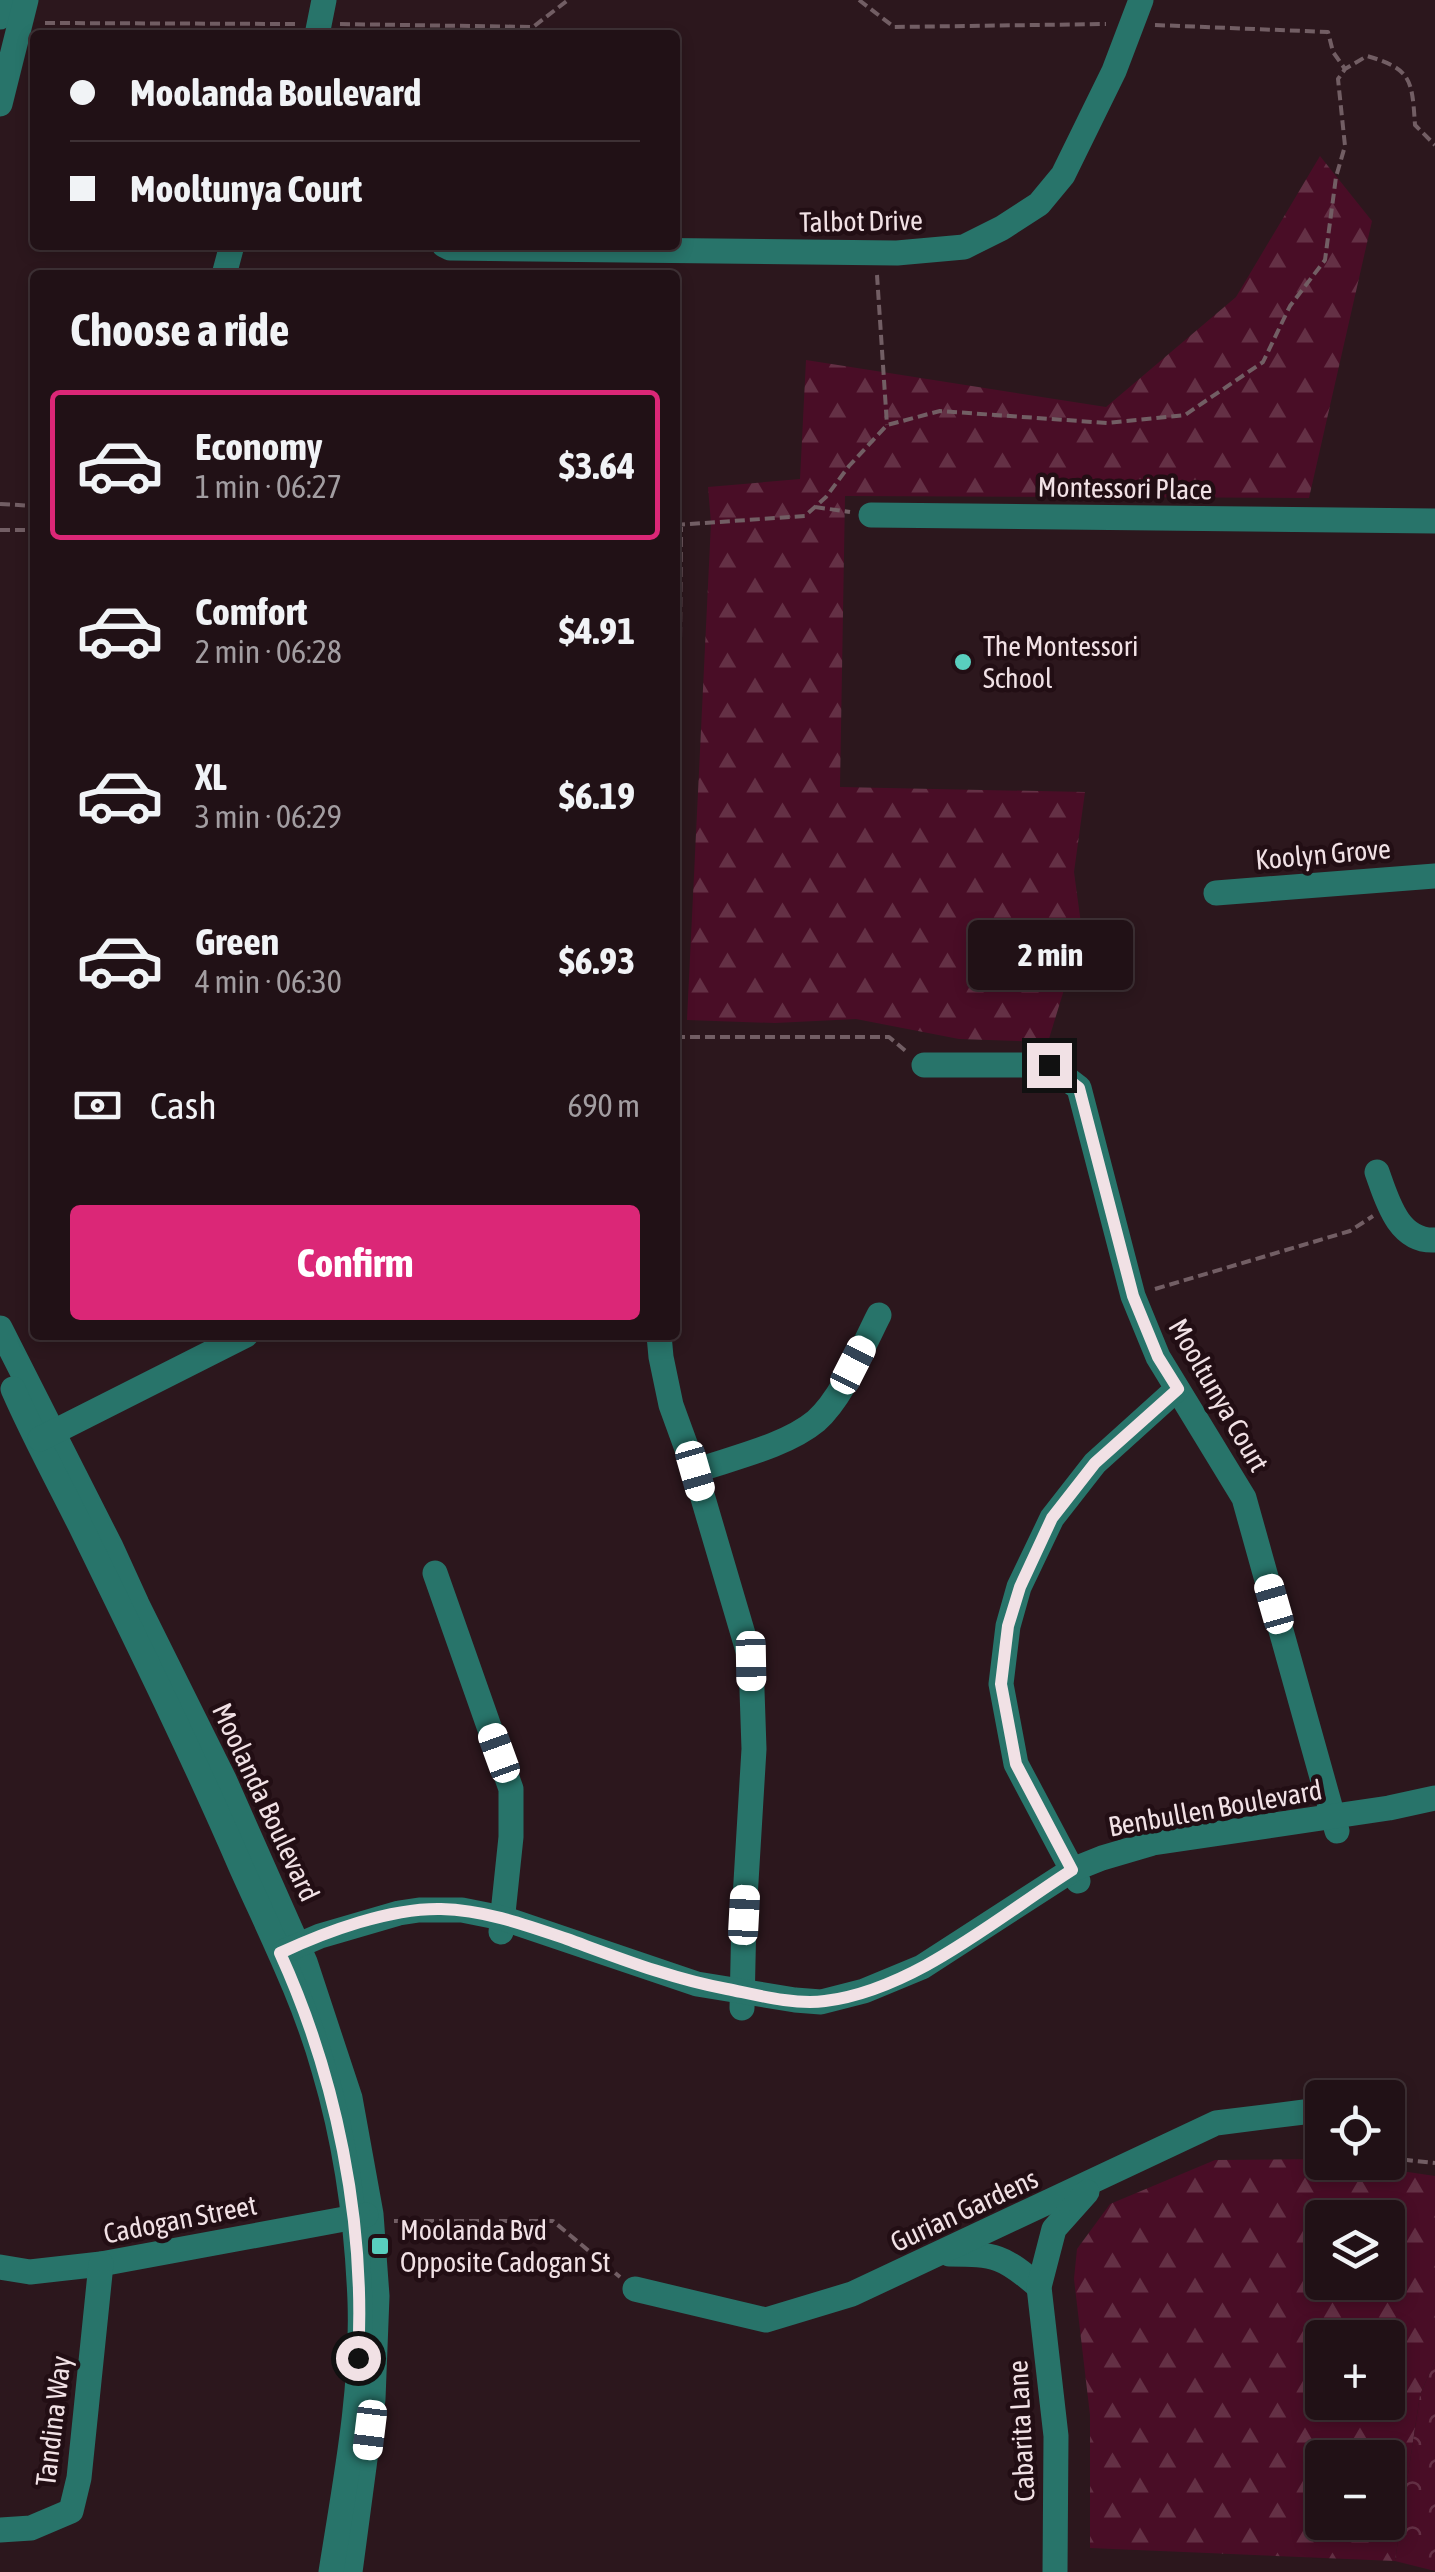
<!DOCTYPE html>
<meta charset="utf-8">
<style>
body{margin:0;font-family:"Asap Condensed",sans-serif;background:#2d1f23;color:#f1f3f6;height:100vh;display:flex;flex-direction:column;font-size:38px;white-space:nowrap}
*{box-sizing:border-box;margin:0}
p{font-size:32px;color:#a29da1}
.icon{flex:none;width:55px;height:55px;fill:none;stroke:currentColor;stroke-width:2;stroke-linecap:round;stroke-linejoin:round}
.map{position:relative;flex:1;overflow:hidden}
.details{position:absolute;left:30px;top:270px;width:650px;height:1070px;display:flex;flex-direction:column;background:#211116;border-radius:10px;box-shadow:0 5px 15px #0003,0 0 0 2px #3e3135}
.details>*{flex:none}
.guide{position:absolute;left:30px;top:30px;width:650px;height:220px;border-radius:10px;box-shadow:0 5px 15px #0003,0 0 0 2px #3e3135;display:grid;align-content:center;height:220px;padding:0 40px;background:#211116}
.tools{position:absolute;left:1305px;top:2080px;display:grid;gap:20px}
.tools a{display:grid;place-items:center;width:100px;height:100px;border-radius:10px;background:#211116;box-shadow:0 5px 15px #0003,0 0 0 2px #3e3135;font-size:50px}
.end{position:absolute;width:45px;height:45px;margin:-22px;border:12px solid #f1e1e5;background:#111;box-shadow:0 0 0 5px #111}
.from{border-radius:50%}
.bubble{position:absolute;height:70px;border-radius:10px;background:#211116;box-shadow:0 5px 15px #0003,0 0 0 2px #3e3135;font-size:32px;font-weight:700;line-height:70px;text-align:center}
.car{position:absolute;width:30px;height:60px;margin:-30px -15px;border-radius:12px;box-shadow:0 0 8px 2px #0007;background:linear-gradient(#fff 24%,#345 0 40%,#fff 0 76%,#345 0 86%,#fff 0)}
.guide b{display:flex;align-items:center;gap:35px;height:95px;font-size:38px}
.guide b+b{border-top:2px solid #3e3135}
.guide i{width:25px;height:25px;background:#f1f3f6}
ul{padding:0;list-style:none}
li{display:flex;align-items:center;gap:30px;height:150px;margin:0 20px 15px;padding:0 20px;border:5px solid transparent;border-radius:10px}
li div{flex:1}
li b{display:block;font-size:38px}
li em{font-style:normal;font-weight:700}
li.selected{border-color:#db2777}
li>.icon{width:90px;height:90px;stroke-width:1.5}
h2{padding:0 40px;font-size:45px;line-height:120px}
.pay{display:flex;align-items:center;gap:25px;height:110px;padding:0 40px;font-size:38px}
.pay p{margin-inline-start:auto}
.primary-button{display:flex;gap:20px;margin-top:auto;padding:20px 40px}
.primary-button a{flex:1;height:115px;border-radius:10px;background:#db2777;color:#fff;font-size:40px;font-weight:700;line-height:115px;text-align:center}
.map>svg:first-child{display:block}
.forest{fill:url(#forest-firs);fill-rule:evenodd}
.park{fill:url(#park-crowns)}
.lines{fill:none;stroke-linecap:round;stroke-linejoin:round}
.path{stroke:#725e64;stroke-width:4;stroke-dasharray:10 5;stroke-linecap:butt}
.minor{stroke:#28746a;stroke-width:25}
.route{stroke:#f1e1e5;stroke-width:12}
.poi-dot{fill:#59cebe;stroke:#220e14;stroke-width:4}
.labels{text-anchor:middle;stroke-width:9;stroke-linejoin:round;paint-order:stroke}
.street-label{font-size:28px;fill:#f1e1e5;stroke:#220e14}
.poi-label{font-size:28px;fill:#f1e1e5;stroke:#220e14;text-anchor:start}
</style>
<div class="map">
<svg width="1435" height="2572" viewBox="0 0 1435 2572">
<defs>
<pattern id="forest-firs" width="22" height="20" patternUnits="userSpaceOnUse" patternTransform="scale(2.5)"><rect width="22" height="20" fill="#490d26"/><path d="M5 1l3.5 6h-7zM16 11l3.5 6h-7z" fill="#643045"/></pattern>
<pattern id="park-crowns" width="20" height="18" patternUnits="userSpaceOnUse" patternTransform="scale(2.5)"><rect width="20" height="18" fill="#490d26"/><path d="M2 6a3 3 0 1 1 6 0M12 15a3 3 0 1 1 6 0" fill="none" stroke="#643045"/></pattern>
</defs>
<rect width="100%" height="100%" fill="#2c171d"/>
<!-- forest -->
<g class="forest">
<polygon points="1320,156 1372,221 1309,498 845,496 840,787 1085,792 1074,872 1082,931 1048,1042 959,1039 856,1019 775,1023 687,1020 711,523 708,487 800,479 806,360 1106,407 1236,297"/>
<path d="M 1321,2159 L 1322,2162 L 1347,2163 L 1435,2176 L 1435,2360 L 1420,2395 L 1395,2561 L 1090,2548 L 1090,2415 L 1074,2279 L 1077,2249 L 1110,2204 L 1215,2160 ZM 1322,2218 L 1388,2218 L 1388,2282 L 1322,2282 ZM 1322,2338 L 1388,2338 L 1388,2402 L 1322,2402 ZM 1322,2458 L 1388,2458 L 1388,2522 L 1322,2522 Z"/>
</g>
<!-- park -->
<polygon class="park" points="1435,2360 1435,2571 1395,2561 1420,2395"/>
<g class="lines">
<!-- path -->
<g class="path">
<polyline points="859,0 894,27 1106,24"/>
<polyline points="45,23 296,24"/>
<polyline points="340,24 533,27 568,0"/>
<polyline points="1155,25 1328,32 1333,52 1345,69"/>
<polyline points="877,275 887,425"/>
<polyline points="0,504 35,506"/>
<polyline points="815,507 850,512"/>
<path d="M 675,525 L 805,516 L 826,497 L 849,466 L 887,425 L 940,411 L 1107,423 L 1185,415 L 1263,362 L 1290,306 L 1325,260 L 1336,177 L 1345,146 L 1338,79 L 1345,69 L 1367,56 C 1412,69 1412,80 1415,125 L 1435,145"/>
<polyline points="0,530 35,530"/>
<polyline points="675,874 678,874 681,527"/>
<polyline points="675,1037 889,1037 908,1053"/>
<polyline points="1155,1289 1350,1231 1373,1216"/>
<polyline points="1388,2158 1435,2163"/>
<polyline points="394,2221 553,2221 620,2277"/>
</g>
<!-- minor -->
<g class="minor">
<polyline points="0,17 4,0"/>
<polyline points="317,35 324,0"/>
<polyline points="0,104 26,0"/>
<polyline points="444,245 450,248 897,253 964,247 1002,228 1039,204 1063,175 1114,71 1141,0"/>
<polyline points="224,275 232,245"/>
<polyline points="871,515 1435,521"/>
<polyline points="1216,893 1435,876"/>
<polyline points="924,1065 1049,1065 1079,1088 1133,1296 1158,1357 1244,1498 1337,1831"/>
<path d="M 1377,1172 C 1387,1200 1398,1242 1435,1240"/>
<polyline points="0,1328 111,1547 137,1604 224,1779 305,1962 350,2098 371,2214 377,2296 373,2399 350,2572"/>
<polyline points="659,1335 661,1357 671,1405 695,1471 751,1661 754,1749 744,1915 742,2008"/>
<path d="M 13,1389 C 33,1435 57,1479 80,1525 C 135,1638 191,1751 241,1867 C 271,1934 304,1999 324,2070 C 346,2144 357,2224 360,2301 C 363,2392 345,2483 331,2572"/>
<polyline points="40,1439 246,1335"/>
<path d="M 695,1471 C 732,1458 786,1446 816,1421 C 843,1397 862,1348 879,1315"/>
<polyline points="435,1573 511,1789 511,1837 501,1932"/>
<polyline points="1078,1881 1016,1764 1001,1684 1008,1626 1019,1587 1052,1518 1095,1463 1177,1389"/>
<polyline points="285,1951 320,1936 399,1913 419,1910 462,1910 502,1918 697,1984 795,2000 821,2002 864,1991 922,1967 1072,1870 1102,1858 1153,1843 1389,1808 1435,1798"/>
<path d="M 949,2254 C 995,2254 1004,2256 1039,2287"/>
<polyline points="0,2267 30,2272 101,2264 366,2215"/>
<polyline points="635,2289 766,2320 852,2294 1216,2123 1312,2111"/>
<polyline points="0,2530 31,2528 71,2511 79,2478 101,2264"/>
<polyline points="1055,2572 1056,2436 1039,2287 1054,2229 1087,2192"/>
</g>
</g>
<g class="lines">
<!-- route -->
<path class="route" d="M 358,2358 C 366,2222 336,2076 280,1953 C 327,1931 390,1908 441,1909 C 485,1910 526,1925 567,1939 C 619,1958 672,1979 727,1989 C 757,1995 794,2005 825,2001 C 914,1990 998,1917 1072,1870 L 1016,1764 L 1001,1684 L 1008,1626 L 1020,1587 L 1052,1518 L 1095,1463 L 1178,1389 L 1158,1357 L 1133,1296 L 1079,1088 L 1049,1065"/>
</g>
<!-- markers -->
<g class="poi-dot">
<circle cx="963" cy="662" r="10"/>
<rect x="370" y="2236" width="20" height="20" rx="5"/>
</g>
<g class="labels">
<!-- street labels -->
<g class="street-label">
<text transform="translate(861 221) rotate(-1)" y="10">Talbot Drive</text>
<text transform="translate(1125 488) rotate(1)" y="10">Montessori Place</text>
<text transform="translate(1323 854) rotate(-5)" y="10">Koolyn Grove</text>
<text transform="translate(1219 1395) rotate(60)" y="10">Mooltunya Court</text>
<text transform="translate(266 1802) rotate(65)" y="10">Moolanda Boulevard</text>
<text transform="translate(1215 1808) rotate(-10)" y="10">Benbullen Boulevard</text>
<text transform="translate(964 2210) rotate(-25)" y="10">Gurian Gardens</text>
<text transform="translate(180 2219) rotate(-11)" y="10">Cadogan Street</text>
<text transform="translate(53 2421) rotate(-83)" y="10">Tandina Way</text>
<text transform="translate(1021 2431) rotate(-93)" y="10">Cabarita Lane</text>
</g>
<!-- poi labels -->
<g class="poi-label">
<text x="983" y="656">The Montessori<tspan x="983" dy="32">School</tspan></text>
<text x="400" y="2240">Moolanda Bvd<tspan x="400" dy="32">Opposite Cadogan St</tspan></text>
</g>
</g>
</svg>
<div class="tools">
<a><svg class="icon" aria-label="locate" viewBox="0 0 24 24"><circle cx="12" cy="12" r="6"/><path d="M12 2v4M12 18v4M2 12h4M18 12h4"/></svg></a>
<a><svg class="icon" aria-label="layers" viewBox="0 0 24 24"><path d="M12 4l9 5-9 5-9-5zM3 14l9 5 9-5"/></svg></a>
<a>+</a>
<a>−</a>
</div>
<i class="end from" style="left:358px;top:2358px"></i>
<i class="end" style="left:1049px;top:1065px"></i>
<div class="bubble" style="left:968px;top:920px;width:165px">2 min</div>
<i class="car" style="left:853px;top:1365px;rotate:27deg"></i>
<i class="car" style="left:695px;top:1471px;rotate:164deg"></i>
<i class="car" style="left:1274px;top:1604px;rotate:344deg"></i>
<i class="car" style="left:751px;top:1661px;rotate:179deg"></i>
<i class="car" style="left:499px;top:1753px;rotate:340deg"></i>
<i class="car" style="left:744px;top:1915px;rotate:3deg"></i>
<i class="car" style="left:370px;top:2430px;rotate:187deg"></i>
<div class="guide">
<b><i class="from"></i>Moolanda Boulevard</b>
<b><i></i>Mooltunya Court</b>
</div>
<section class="details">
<h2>Choose a ride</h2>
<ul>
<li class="selected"><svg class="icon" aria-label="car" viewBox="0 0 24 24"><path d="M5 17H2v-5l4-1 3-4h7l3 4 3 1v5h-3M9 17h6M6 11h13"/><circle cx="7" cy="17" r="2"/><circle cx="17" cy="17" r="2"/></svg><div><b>Economy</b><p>1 min · 06:27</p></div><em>$3.64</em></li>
<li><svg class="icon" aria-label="car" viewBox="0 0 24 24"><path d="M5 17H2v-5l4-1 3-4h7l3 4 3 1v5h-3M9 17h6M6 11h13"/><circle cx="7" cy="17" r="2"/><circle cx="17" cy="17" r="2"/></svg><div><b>Comfort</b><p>2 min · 06:28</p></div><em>$4.91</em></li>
<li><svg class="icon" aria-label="car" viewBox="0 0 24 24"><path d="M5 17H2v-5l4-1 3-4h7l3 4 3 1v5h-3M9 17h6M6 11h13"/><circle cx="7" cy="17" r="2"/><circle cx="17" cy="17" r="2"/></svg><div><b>XL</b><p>3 min · 06:29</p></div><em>$6.19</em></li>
<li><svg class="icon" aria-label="car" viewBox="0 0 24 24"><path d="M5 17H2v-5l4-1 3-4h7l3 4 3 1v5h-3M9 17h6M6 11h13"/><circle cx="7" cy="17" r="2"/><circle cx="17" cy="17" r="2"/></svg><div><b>Green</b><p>4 min · 06:30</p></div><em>$6.93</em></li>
</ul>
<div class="pay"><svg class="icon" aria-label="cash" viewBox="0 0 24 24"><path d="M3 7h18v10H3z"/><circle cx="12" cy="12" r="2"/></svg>Cash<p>690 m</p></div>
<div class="primary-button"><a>Confirm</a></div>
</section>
</div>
